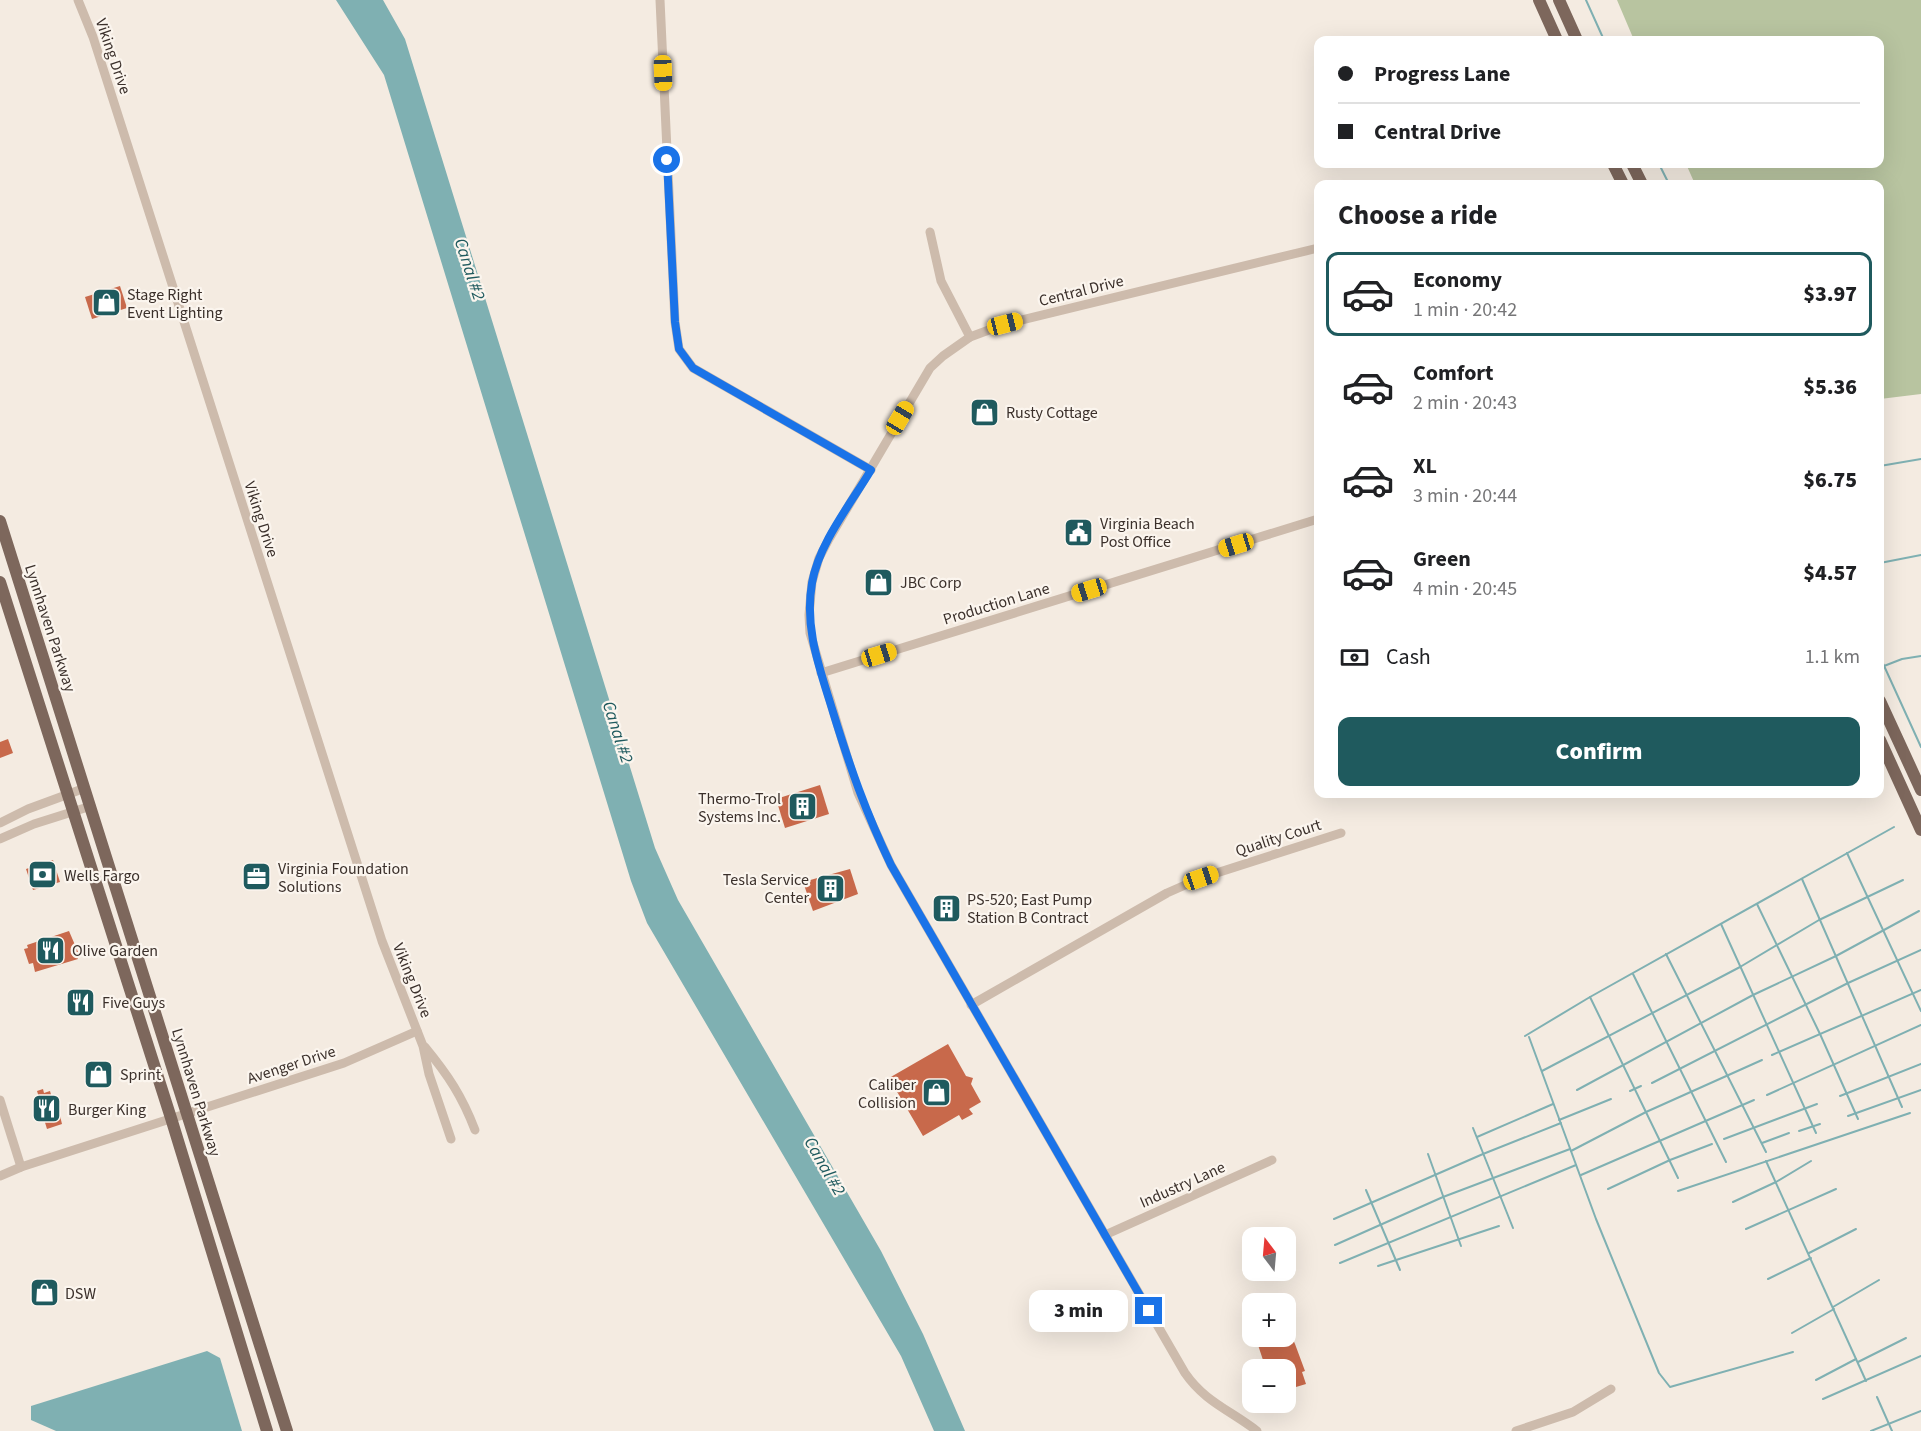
<!DOCTYPE html>
<meta charset="utf-8">
<style>
body{margin:0;font-family:"Source Sans 3",sans-serif;background:#f2f2f2;color:#202124;height:100vh;display:flex;flex-direction:column;font-size:22px;white-space:nowrap}
*{box-sizing:border-box;margin:0}
p{font-size:20px;color:#757577}
.icon{flex:none;width:33px;height:33px;fill:none;stroke:currentColor;stroke-width:2;stroke-linecap:round;stroke-linejoin:round}
.map{position:relative;flex:1;overflow:hidden}
.sheet{position:absolute;left:1314px;top:180px;width:570px;height:618px;display:flex;flex-direction:column;background:#fff;border-radius:12px;box-shadow:0 6px 24px #0002}
.sheet>*{flex:none}
.banner{position:absolute;left:1314px;top:36px;width:570px;height:132px;border-radius:12px;box-shadow:0 6px 24px #0002;display:grid;align-content:center;height:132px;padding:0 24px;background:#fff}
.needle{width:39px;rotate:344deg}
.buttons{position:absolute;left:1242px;top:1227px;display:grid;gap:12px}
.buttons a{display:grid;place-items:center;width:54px;height:54px;border-radius:12px;background:#fff;box-shadow:0 6px 24px #0002;font-size:30px}
.end{position:absolute;width:27px;height:27px;margin:-14px;border:8px solid #1a73e8;background:#fff;box-shadow:0 0 0 3px #fff}
.from{border-radius:50%}
.bubble{position:absolute;height:42px;border-radius:12px;background:#fff;box-shadow:0 6px 24px #0002;font-size:20px;font-weight:800;line-height:42px;text-align:center}
.car{position:absolute;width:18px;height:36px;margin:-18px -9px;border-radius:8px;box-shadow:0 0 4px 2px #0007;background:linear-gradient(#f5c518 24%,#345 0 40%,#f5c518 0 76%,#345 0 86%,#f5c518 0)}
.banner b{display:flex;align-items:center;gap:21px;height:57px;font-size:22px}
.banner b+b{border-top:2px solid #e0e0e0}
.banner i{width:15px;height:15px;background:#202124}
ul{padding:0;list-style:none}
li{display:flex;align-items:center;gap:18px;height:84px;margin:0 12px 9px;padding:0 12px;border:3px solid transparent;border-radius:12px}
li div{flex:1}
li b{display:block;font-size:22px}
li em{font-style:normal;font-weight:800}
li.active{border-color:#1f5a5e}
li>.icon{width:54px;height:54px;stroke-width:1.5}
h2{padding:0 24px;font-size:27px;line-height:72px}
.pay{display:flex;align-items:center;gap:15px;height:66px;padding:0 24px;font-size:22px}
.pay p{margin-inline-start:auto}
.cta{display:flex;gap:12px;margin-top:auto;padding:12px 24px}
.cta a{flex:1;height:69px;border-radius:12px;background:#1f5a5e;color:#fff;font-size:24px;font-weight:800;line-height:69px;text-align:center}
.map>svg:first-child{display:block}
.green{fill:#b8c4a0}
.water{fill:#7fb0b2}
.lines{fill:none;stroke-linecap:round;stroke-linejoin:round}
.stream{stroke:#7fb0b2;stroke-width:2}
.building{fill:#c8694b}
.minor{stroke:#cdbbac;stroke-width:9}
.major{stroke:#7d675c;stroke-width:12}
.route{stroke:#1a73e8;stroke-width:8}
.labels{text-anchor:middle;stroke-width:4.5;stroke-linejoin:round;paint-order:stroke}
.street-label{font-size:16px;fill:#3b302b;stroke:#fbf5ee}
.poi-label{font-size:16px;fill:#3b302b;stroke:#fbf5ee;text-anchor:start}
.water-label{font-size:18px;font-style:italic;fill:#1f5a5e;stroke:#fbf5ee}
</style>
<div class="map">
<svg width="1921" height="1431" viewBox="0 0 1921 1431">
<rect width="100%" height="100%" fill="#f4ebe1"/>
<!-- green -->
<polygon class="green" points="1617,0 1921,0 1921,394 1880,399 1880,184 1695,184 1686,164 1880,164 1880,40 1634,40"/>
<!-- water -->
<g class="water">
<polygon points="336,0 383,0 405,39 655,848 678,900 881,1251 923,1334 965,1431 934,1431 901,1356 647,923 631,881 384,75"/>
<polygon points="207,1351 220,1358 242,1431 56,1431 31,1420 31,1406"/>
</g>
<g class="lines">
<!-- stream -->
<g class="stream">
<polyline points="1586,0 1604,40"/>
<polyline points="1659,164 1669,184"/>
<polyline points="1880,466 1921,459"/>
<polyline points="1880,563 1921,555"/>
<polyline points="1880,657 1921,747"/>
<polyline points="1884,666 1902,659 1921,656"/>
<polyline points="1847,853 1921,1011"/>
<polyline points="1802,879 1902,1107"/>
<polyline points="1757,904 1820,1034 1858,1119"/>
<polyline points="1721,924 1816,1133"/>
<polyline points="1666,954 1766,1152"/>
<polyline points="1633,974 1726,1162"/>
<polyline points="1590,997 1894,827"/>
<polyline points="1525,1036 1590,997 1678,1178"/>
<polyline points="1529,1037 1596,1219 1659,1373 1670,1387 1793,1352"/>
<polyline points="1772,1055 1921,990"/>
<polyline points="1542,1071 1740,967 1819,920 1903,880"/>
<polyline points="1652,1083 1848,983 1921,950"/>
<polyline points="1577,1090 1753,995 1836,956 1919,911"/>
<polyline points="1630,1091 1641,1086"/>
<polyline points="1767,1095 1921,1025"/>
<polyline points="1840,1096 1921,1064"/>
<polyline points="1848,1116 1921,1090"/>
<polyline points="1559,1120 1611,1099"/>
<polyline points="1473,1128 1513,1228"/>
<polyline points="1799,1131 1820,1124"/>
<polyline points="1477,1137 1553,1104"/>
<polyline points="1724,1139 1817,1104"/>
<polyline points="1762,1143 1789,1133"/>
<polyline points="1571,1151 1646,1112 1762,1060"/>
<polyline points="1428,1154 1461,1246"/>
<polyline points="1766,1161 1866,1381"/>
<polyline points="1581,1175 1754,1100"/>
<polyline points="1608,1189 1670,1160 1712,1144"/>
<polyline points="1366,1190 1400,1270"/>
<polyline points="1678,1191 1910,1113"/>
<polyline points="1733,1202 1776,1182 1811,1161"/>
<polyline points="1334,1219 1483,1154 1561,1123"/>
<polyline points="1746,1229 1836,1189"/>
<polyline points="1335,1245 1443,1197 1570,1149"/>
<polyline points="1809,1253 1856,1229"/>
<polyline points="1340,1263 1576,1165"/>
<polyline points="1378,1266 1499,1226"/>
<polyline points="1768,1279 1811,1258"/>
<polyline points="1833,1307 1879,1280"/>
<polyline points="1792,1333 1834,1309"/>
<polyline points="1858,1362 1906,1338"/>
<polyline points="1816,1380 1856,1359"/>
<polyline points="1877,1397 1892,1431"/>
<polyline points="1823,1399 1921,1356"/>
<polyline points="1871,1431 1921,1411"/>
</g>
</g>
<!-- building -->
<g class="building">
<polygon points="120,286 127,308 92,319 85,297"/>
<polygon points="8,739 13,753 0,758 0,742"/>
<polygon points="820,785 829,814 785,828 776,799"/>
<polygon points="53,860 60,882 33,890 26,869"/>
<polygon points="850,869 858,894 813,911 803,882"/>
<polygon points="69,931 78,952 76,952 78,959 35,972 33,963 29,964 24,949 28,948 27,945"/>
<polygon points="948,1044 966,1076 973,1078 971,1084 981,1102 969,1109 973,1114 962,1120 959,1115 923,1136 889,1078"/>
<polygon points="43,1089 44,1093 50,1091 52,1098 55,1096 62,1124 47,1129 43,1116 39,1118 35,1106 41,1104 37,1091"/>
<polygon points="1286,1324 1295,1344 1305,1371 1302,1372 1306,1384 1286,1390 1286,1370 1263,1370 1260,1361 1263,1360 1257,1342 1274,1336 1286,1336"/>
</g>
<g class="lines">
<!-- minor -->
<g class="minor">
<polyline points="78,0 93,37 382,941 423,1046 429,1074 451,1139"/>
<polyline points="660,0 675,322 679,349 693,368 871,470"/>
<polyline points="930,232 941,281 970,337"/>
<polyline points="821,673 1318,519"/>
<polyline points="0,823 28,809 85,788"/>
<polyline points="0,839 34,824 91,806"/>
<polyline points="971,1005 1167,893 1201,878 1341,833"/>
<path d="M 425,1047 C 448,1075 462,1096 475,1130"/>
<polyline points="0,1100 21,1167"/>
<polyline points="0,1176 21,1167 344,1063 417,1031"/>
<polyline points="1105,1235 1272,1160"/>
<path d="M 1257,1431 C 1230,1410 1205,1402 1185,1373 L 891,865 L 858,793 L 810,633 L 809,615 L 812,582 L 819,558 L 829,539 L 930,368 L 943,356 L 970,337 L 1005,324 L 1318,248"/>
<polyline points="1516,1431 1573,1412 1611,1389"/>
</g>
<!-- major -->
<g class="major">
<polyline points="1539,0 1557,40"/>
<polyline points="1559,0 1577,40"/>
<polyline points="1613,164 1623,184"/>
<polyline points="1632,164 1642,184"/>
<polyline points="0,521 287,1431"/>
<polyline points="0,582 171,1118 267,1431"/>
<polyline points="1880,701 1921,790"/>
<polyline points="1880,740 1921,830"/>
</g>
</g>
<g class="lines">
<!-- route -->
<path class="route" d="M 667,160 L 675,322 L 679,349 L 693,368 L 871,470 C 850,505 819,543 812,583 C 804,629 820,669 833,712 C 850,767 866,813 891,865 L 1149,1311"/>
</g>
<!-- icons -->
<defs>
<symbol id="shop-square" viewBox="-11 -11 22 22"><rect x="-9" y="-9" width="18" height="18" rx="4" fill="#1f5a5e" stroke="#fbf5ee"/><path d="M-5-2.5h2.3a2.7 3.5 0 0 1 5.4 0H5L5.5 6h-11ZM-1.5-2.5h3a1.5 2.3 0 0 0-3 0Z" fill="#fff"/></symbol>
<symbol id="civic-square" viewBox="-11 -11 22 22"><rect x="-9" y="-9" width="18" height="18" rx="4" fill="#1f5a5e" stroke="#fbf5ee"/><path d="M-.6-6.5H3V-4.5H.6V-3L4-1V1h2V6H-6V1h2V-1L-.6-3ZM-1.2 2.5V6h2.4V2.5Z" fill="#fff"/></symbol>
<symbol id="building-square" viewBox="-11 -11 22 22"><rect x="-9" y="-9" width="18" height="18" rx="4" fill="#1f5a5e" stroke="#fbf5ee"/><path d="M-4-6H4V6H1V3H-1V6H-4ZM-2.5-4.3h1.7v1.8h-1.7ZM.8-4.3h1.7v1.8H.8ZM-2.5-1h1.7V.8h-1.7ZM.8-1h1.7V.8H.8Z" fill="#fff"/></symbol>
<symbol id="bank-square" viewBox="-11 -11 22 22"><rect x="-9" y="-9" width="18" height="18" rx="4" fill="#1f5a5e" stroke="#fbf5ee"/><path d="M-6-4H6V4H-6ZM0-2.3a2.3 2.3 0 1 0 0 4.6a2.3 2.3 0 1 0 0-4.6Z" fill="#fff"/></symbol>
<symbol id="office-square" viewBox="-11 -11 22 22"><rect x="-9" y="-9" width="18" height="18" rx="4" fill="#1f5a5e" stroke="#fbf5ee"/><path d="M-6-3h4V-5.5h4V-3h4V5H-6ZM-1-4.5V-3h2v-1.5ZM-6 0V1H6V0Z" fill="#fff"/></symbol>
<symbol id="restaurant-square" viewBox="-11 -11 22 22"><rect x="-9" y="-9" width="18" height="18" rx="4" fill="#1f5a5e" stroke="#fbf5ee"/><path d="M-5-6h1v4h1v-4h1v4h1v-4h1v5L-1.5 .5V6h-2V.5L-5-1ZM5-6V6H3V1.5H1.5Q1.5-4 5-6Z" fill="#fff"/></symbol>
</defs>
<g fill-rule="evenodd">
<use href="#shop-square" x="90" y="286" width="33" height="33"/>
<use href="#shop-square" x="968" y="396" width="33" height="33"/>
<use href="#civic-square" x="1062" y="516" width="33" height="33"/>
<use href="#shop-square" x="862" y="566" width="33" height="33"/>
<use href="#building-square" x="786" y="790" width="33" height="33"/>
<use href="#bank-square" x="26" y="858" width="33" height="33"/>
<use href="#office-square" x="240" y="860" width="33" height="33"/>
<use href="#building-square" x="814" y="872" width="33" height="33"/>
<use href="#building-square" x="930" y="892" width="33" height="33"/>
<use href="#restaurant-square" x="34" y="934" width="33" height="33"/>
<use href="#restaurant-square" x="64" y="986" width="33" height="33"/>
<use href="#shop-square" x="82" y="1058" width="33" height="33"/>
<use href="#shop-square" x="920" y="1076" width="33" height="33"/>
<use href="#restaurant-square" x="30" y="1092" width="33" height="33"/>
<use href="#shop-square" x="28" y="1276" width="33" height="33"/>
</g>
<g class="labels">
<!-- street labels -->
<g class="street-label">
<text transform="translate(114 56) rotate(71)" y="6">Viking Drive</text>
<text transform="translate(1081 290) rotate(-14)" y="6">Central Drive</text>
<text transform="translate(262 519) rotate(72)" y="6">Viking Drive</text>
<text transform="translate(996 603) rotate(-17)" y="6">Production Lane</text>
<text transform="translate(51 628) rotate(72)" y="6">Lynnhaven Parkway</text>
<text transform="translate(1278 837) rotate(-18)" y="6">Quality Court</text>
<text transform="translate(413 980) rotate(68)" y="6">Viking Drive</text>
<text transform="translate(291 1064) rotate(-18)" y="6">Avenger Drive</text>
<text transform="translate(197 1092) rotate(73)" y="6">Lynnhaven Parkway</text>
<text transform="translate(1182 1184) rotate(-24)" y="6">Industry Lane</text>
</g>
<!-- poi labels -->
<g class="poi-label">
<text x="127" y="300">Stage Right<tspan x="127" dy="18">Event Lighting</tspan></text>
<text x="1006" y="418">Rusty Cottage</text>
<text x="1100" y="529">Virginia Beach<tspan x="1100" dy="18">Post Office</tspan></text>
<text x="900" y="588">JBC Corp</text>
<text x="781" y="804" text-anchor="end">Thermo-Trol<tspan x="781" dy="18">Systems Inc.</tspan></text>
<text x="278" y="874">Virginia Foundation<tspan x="278" dy="18">Solutions</tspan></text>
<text x="64" y="881">Wells Fargo</text>
<text x="809" y="885" text-anchor="end">Tesla Service<tspan x="809" dy="18">Center</tspan></text>
<text x="967" y="905">PS-520; East Pump<tspan x="967" dy="18">Station B Contract</tspan></text>
<text x="72" y="956">Olive Garden</text>
<text x="102" y="1008">Five Guys</text>
<text x="120" y="1080">Sprint</text>
<text x="916" y="1090" text-anchor="end">Caliber<tspan x="916" dy="18">Collision</tspan></text>
<text x="68" y="1115">Burger King</text>
<text x="65" y="1299">DSW</text>
</g>
<!-- water labels -->
<g class="water-label">
<text transform="translate(470 269) rotate(72)" y="6">Canal #2</text>
<text transform="translate(618 732) rotate(72)" y="6">Canal #2</text>
<text transform="translate(825 1166) rotate(60)" y="6">Canal #2</text>
</g>
</g>
</svg>
<div class="buttons">
<a><svg class="needle" viewBox="-14 -14 28 28"><path d="M0-13l5 13h-10z" fill="#e53935"/><path d="M0 13l5-13h-10z" fill="#757577"/></svg></a>
<a>+</a>
<a>−</a>
</div>
<i class="end from" style="left:667px;top:160px"></i>
<i class="end" style="left:1149px;top:1311px"></i>
<div class="bubble" style="left:1029px;top:1290px;width:99px">3 min</div>
<i class="car" style="left:663px;top:73px;rotate:178deg"></i>
<i class="car" style="left:1005px;top:324px;rotate:76deg"></i>
<i class="car" style="left:900px;top:418px;rotate:31deg"></i>
<i class="car" style="left:1236px;top:545px;rotate:253deg"></i>
<i class="car" style="left:1089px;top:590px;rotate:253deg"></i>
<i class="car" style="left:879px;top:655px;rotate:73deg"></i>
<i class="car" style="left:1201px;top:878px;rotate:71deg"></i>
<div class="banner">
<b><i class="from"></i>Progress Lane</b>
<b><i></i>Central Drive</b>
</div>
<section class="sheet">
<h2>Choose a ride</h2>
<ul>
<li class="active"><svg class="icon" aria-label="car" viewBox="0 0 24 24"><path d="M5 17H2v-5l4-1 3-4h7l3 4 3 1v5h-3M9 17h6M6 11h13"/><circle cx="7" cy="17" r="2"/><circle cx="17" cy="17" r="2"/></svg><div><b>Economy</b><p>1 min · 20:42</p></div><em>$3.97</em></li>
<li><svg class="icon" aria-label="car" viewBox="0 0 24 24"><path d="M5 17H2v-5l4-1 3-4h7l3 4 3 1v5h-3M9 17h6M6 11h13"/><circle cx="7" cy="17" r="2"/><circle cx="17" cy="17" r="2"/></svg><div><b>Comfort</b><p>2 min · 20:43</p></div><em>$5.36</em></li>
<li><svg class="icon" aria-label="car" viewBox="0 0 24 24"><path d="M5 17H2v-5l4-1 3-4h7l3 4 3 1v5h-3M9 17h6M6 11h13"/><circle cx="7" cy="17" r="2"/><circle cx="17" cy="17" r="2"/></svg><div><b>XL</b><p>3 min · 20:44</p></div><em>$6.75</em></li>
<li><svg class="icon" aria-label="car" viewBox="0 0 24 24"><path d="M5 17H2v-5l4-1 3-4h7l3 4 3 1v5h-3M9 17h6M6 11h13"/><circle cx="7" cy="17" r="2"/><circle cx="17" cy="17" r="2"/></svg><div><b>Green</b><p>4 min · 20:45</p></div><em>$4.57</em></li>
</ul>
<div class="pay"><svg class="icon" aria-label="cash" viewBox="0 0 24 24"><path d="M3 7h18v10H3z"/><circle cx="12" cy="12" r="2"/></svg>Cash<p>1.1 km</p></div>
<div class="cta"><a>Confirm</a></div>
</section>
</div>
